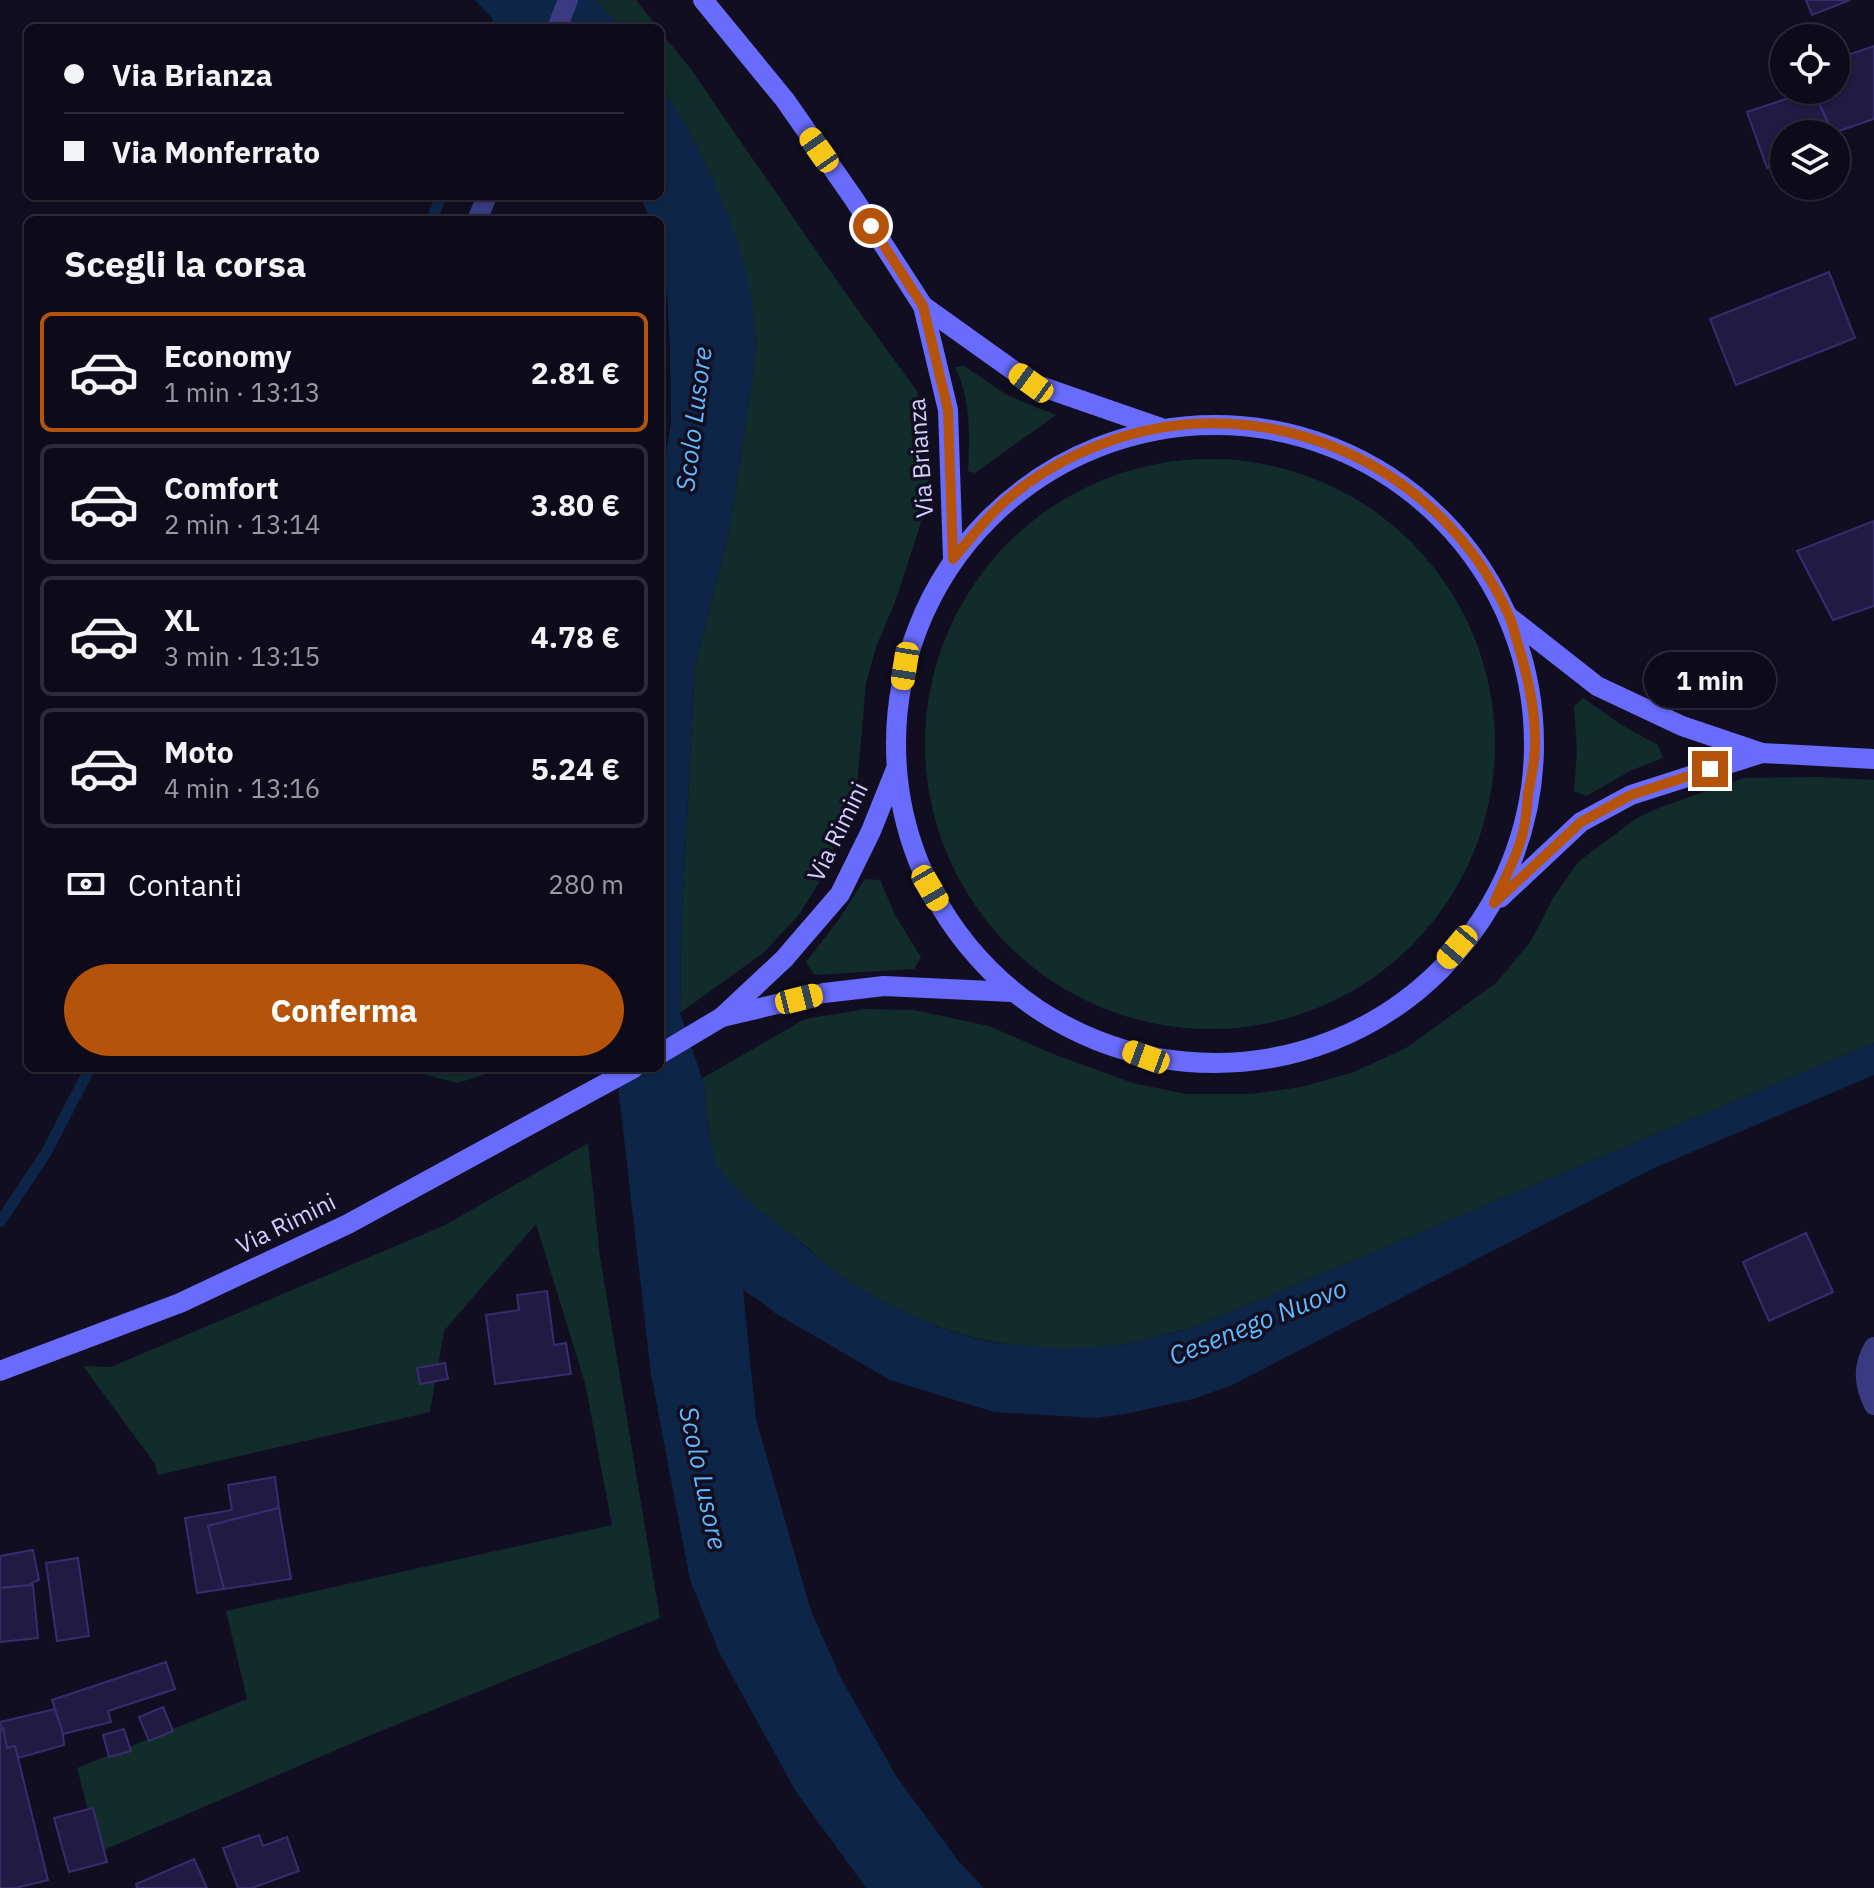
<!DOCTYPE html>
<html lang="it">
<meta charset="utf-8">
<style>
body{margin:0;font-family:"IBM Plex Sans",sans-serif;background:#161323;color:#f1f3f6;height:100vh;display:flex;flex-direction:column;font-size:30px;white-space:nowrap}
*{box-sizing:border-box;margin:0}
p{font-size:26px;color:#9a9aa2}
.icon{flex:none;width:44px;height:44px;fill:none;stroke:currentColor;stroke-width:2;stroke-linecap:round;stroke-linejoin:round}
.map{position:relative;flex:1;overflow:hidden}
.drawer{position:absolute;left:24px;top:216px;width:640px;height:856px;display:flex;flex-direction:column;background:#0d0a1a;border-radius:12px;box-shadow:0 2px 6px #0004,0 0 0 2px #2d2b39}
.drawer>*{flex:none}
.guide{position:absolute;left:24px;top:24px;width:640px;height:176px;border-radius:12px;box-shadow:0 2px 6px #0004,0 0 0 2px #2d2b39;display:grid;align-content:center;height:176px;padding:0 40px;background:#0d0a1a}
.tools{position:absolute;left:1770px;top:24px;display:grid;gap:16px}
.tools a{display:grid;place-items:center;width:80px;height:80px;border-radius:50%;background:#0d0a1a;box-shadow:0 2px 6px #0004,0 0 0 2px #2d2b39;font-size:40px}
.end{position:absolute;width:36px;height:36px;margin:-18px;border:10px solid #b45309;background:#fff;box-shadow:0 0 0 4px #fff}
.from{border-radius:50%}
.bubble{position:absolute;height:56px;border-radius:28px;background:#0d0a1a;box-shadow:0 2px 6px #0004,0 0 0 2px #2d2b39;font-size:26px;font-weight:800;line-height:56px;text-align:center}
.car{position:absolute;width:24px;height:48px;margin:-24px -12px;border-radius:10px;box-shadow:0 0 6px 2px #0007;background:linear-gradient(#f5c518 24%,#345 0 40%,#f5c518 0 76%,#345 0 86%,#f5c518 0)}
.guide b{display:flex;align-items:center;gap:28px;height:76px;font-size:30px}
.guide b+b{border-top:2px solid #2d2b39}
.guide i{width:20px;height:20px;background:#f1f3f6}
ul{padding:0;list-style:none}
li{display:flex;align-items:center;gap:24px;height:120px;margin:0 16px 12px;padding:0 24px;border:4px solid #2d2b39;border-radius:12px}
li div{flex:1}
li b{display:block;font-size:30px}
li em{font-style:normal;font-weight:800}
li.selected{border-color:#b45309}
li>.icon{width:72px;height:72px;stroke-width:1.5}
h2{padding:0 40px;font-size:36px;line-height:96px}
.pay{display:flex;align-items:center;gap:20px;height:88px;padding:0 40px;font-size:30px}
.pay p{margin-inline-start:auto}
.action{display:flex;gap:16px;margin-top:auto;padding:16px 40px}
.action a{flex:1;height:92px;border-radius:48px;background:#b45309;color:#fff;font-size:32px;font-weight:800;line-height:92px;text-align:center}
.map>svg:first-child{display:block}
.green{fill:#112c2a}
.water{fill:#0d2546}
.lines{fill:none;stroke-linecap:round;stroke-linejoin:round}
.stream{stroke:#0d2546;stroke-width:11}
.building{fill:#211a42;stroke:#372d6e;stroke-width:2}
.minor{stroke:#3a3a80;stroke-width:20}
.secondary{stroke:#696bfc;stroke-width:20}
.route{stroke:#b45309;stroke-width:10}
.labels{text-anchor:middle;stroke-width:7;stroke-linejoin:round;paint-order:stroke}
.street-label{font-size:24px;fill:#d3d0fe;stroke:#110e22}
.water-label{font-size:26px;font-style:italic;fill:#60bafc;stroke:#110e22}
</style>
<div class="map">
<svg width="1874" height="1888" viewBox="0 0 1874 1888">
<rect width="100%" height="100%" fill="#110e22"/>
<!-- green -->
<g class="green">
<polygon points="595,0 636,0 658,28 622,28"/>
<polygon points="660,31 690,68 844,291 917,391 929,451 928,489 919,529 895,602 876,647 866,683 857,786 824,874 799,915 763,953 680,1013 681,933 695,666 729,532 745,429 756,351 754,320 714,181 687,127 660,84"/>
<path d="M 964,366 L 1007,395 L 1056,415 L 975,473 L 968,471 C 970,436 971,399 955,367 Z"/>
<circle cx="1210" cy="744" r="285"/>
<polygon points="1583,698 1620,724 1658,745 1663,758 1630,771 1587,796 1574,791 1577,750 1574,706"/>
<path d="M 1818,777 L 1874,780 L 1874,1043 L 1192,1328 C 1168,1333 1144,1341 1120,1345 C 1020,1359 931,1335 847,1280 C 832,1270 818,1257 804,1245 C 779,1225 735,1195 718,1168 C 709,1152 706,1104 704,1084 L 701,1079 L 805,1019 L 866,1009 L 914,1010 L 989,1026 L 1053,1054 L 1133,1083 L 1186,1094 L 1250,1094 L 1301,1087 L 1354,1072 L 1406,1048 L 1496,983 L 1531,941 L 1553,898 L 1578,862 L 1637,818 L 1661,807 L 1744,778 Z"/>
<polygon points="865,879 880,880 895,915 921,957 914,969 814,975 806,962 837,922"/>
<polygon points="399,1068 504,1068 458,1083"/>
<polygon points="588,1143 600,1257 660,1618 371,1735 99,1852 77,1768 247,1699 226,1611 612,1525 585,1383 536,1224 444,1331 430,1412 158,1475 155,1464 83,1366 111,1367 445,1225"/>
</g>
<!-- water -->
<g class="water">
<polygon points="475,0 595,0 622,28 493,28 492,18"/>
<polygon points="660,84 687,127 714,181 736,236 749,282 754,320 756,351 745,429 729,532 695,666 681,933 680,1013 704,1084 708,1127 717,1166 744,1197 845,1279 886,1303 938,1327 973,1338 997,1343 1062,1349 1122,1345 1192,1328 1874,1043 1874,1075 1652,1169 1230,1386 1193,1399 1125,1414 1096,1418 994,1412 890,1380 775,1313 760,1301 743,1290 756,1419 811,1611 841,1678 896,1776 960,1863 984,1888 866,1888 795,1790 719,1652 690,1580 651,1374 616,1068 660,1068 660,491 671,422 670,350 667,294 660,248 660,220 650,220 640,196 660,196"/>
</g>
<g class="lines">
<!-- stream -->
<g class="stream">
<polyline points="432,220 441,196"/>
<polyline points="0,1222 46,1153 90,1068"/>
</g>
</g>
<!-- building -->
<g class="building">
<polygon points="1806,0 1850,0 1812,15"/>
<polygon points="1874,46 1874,119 1833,133 1813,90 1836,90 1836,59"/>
<polygon points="1813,90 1833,134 1784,134 1784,162 1767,168 1747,112"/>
<polygon points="1829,272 1855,338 1736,385 1710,319"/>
<polygon points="1874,521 1874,606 1833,620 1797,551"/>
<polygon points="1806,1233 1833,1292 1769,1321 1743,1262"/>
<polygon points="547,1291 554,1345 566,1343 571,1374 495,1384 486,1315 519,1310 517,1295"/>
<polygon points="445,1363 448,1379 420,1384 417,1368"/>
<polygon points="275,1477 279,1508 208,1526 224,1589 197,1593 185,1518 232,1510 228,1485"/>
<polygon points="279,1508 291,1579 224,1589 208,1526"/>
<polygon points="33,1550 39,1580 28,1585 0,1588 0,1556"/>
<polygon points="78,1558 89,1636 57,1641 46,1563"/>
<polygon points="33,1585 38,1638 0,1642 0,1588"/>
<polygon points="166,1662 175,1689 108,1711 111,1722 63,1734 52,1700"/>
<polygon points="163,1707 173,1731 149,1741 139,1717"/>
<polygon points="55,1709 63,1734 64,1745 18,1758 15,1746 7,1748 0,1722"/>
<polygon points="3,1728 7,1748 15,1746 48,1880 16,1888 0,1888 0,1729"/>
<polygon points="124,1729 131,1751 109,1757 103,1735"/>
<polygon points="93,1808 107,1862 69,1872 54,1818"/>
<polygon points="259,1835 263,1846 287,1837 299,1871 252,1888 238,1888 223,1848"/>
<polygon points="194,1859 207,1888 137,1888 136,1884"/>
</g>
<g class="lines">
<!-- minor -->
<g class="minor">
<polyline points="557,28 568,0"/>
<polyline points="477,220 487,196"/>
<path d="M 1874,1347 C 1862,1367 1864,1385 1874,1405"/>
</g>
<!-- secondary -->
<g class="secondary">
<polyline points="703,0 785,100 854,199 923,306 948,410 953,559"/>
<polyline points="923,306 1031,383 1161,428"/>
<circle cx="1215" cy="744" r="319"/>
<polyline points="1509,617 1597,686 1682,726 1762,753 1874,759"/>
<polyline points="1500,898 1581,822 1631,795 1762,753"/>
<polyline points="722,1017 824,993 884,986 1012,992"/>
<polyline points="660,1054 722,1017 784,959 840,894 871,831 896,769"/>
<polyline points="0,1371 180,1303 348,1224 634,1068"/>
</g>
</g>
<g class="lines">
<!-- route -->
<path class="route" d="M 871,226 L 923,306 L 948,410 L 953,559 C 964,546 976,531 988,518 C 1020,483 1066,456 1110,441 C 1268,386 1441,464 1509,616 C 1514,627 1516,640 1520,651 C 1529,682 1536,714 1535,746 C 1535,762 1531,779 1528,794 C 1527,808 1526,823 1522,836 C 1516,859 1503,881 1494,903 L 1581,822 L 1631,795 L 1710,769"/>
</g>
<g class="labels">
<!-- street labels -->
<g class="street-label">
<text transform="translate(921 458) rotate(-94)" y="8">Via Brianza</text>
<text transform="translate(838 832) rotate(-64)" y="8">Via Rimini</text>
<text transform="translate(286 1224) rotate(-26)" y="8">Via Rimini</text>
</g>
<!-- water labels -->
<g class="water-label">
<text transform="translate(694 419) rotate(-83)" y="9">Scolo Lusore</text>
<text transform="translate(1258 1322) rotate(-22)" y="9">Cesenego Nuovo</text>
<text transform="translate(703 1478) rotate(78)" y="9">Scolo Lusore</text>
</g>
</g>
</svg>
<div class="tools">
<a><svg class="icon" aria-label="locate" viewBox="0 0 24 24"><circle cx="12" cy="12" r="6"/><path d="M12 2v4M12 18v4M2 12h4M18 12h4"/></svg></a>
<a><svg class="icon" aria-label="layers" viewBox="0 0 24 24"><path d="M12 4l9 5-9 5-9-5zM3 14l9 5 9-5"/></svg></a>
</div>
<i class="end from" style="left:871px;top:226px"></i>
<i class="end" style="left:1710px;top:769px"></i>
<div class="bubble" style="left:1644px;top:652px;width:132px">1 min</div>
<i class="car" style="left:819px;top:150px;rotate:325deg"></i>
<i class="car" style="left:1031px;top:383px;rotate:306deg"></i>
<i class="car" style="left:905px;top:666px;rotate:189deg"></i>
<i class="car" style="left:930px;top:888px;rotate:150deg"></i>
<i class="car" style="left:1457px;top:947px;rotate:220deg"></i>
<i class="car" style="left:799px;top:999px;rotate:76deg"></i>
<i class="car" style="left:1146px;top:1057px;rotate:290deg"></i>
<div class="guide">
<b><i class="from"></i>Via Brianza</b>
<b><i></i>Via Monferrato</b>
</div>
<section class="drawer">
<h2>Scegli la corsa</h2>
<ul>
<li class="selected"><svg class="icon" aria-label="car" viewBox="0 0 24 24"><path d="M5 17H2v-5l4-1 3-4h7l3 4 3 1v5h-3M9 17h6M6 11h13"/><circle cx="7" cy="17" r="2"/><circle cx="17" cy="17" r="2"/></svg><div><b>Economy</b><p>1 min · 13:13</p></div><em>2.81 €</em></li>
<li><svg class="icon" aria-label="car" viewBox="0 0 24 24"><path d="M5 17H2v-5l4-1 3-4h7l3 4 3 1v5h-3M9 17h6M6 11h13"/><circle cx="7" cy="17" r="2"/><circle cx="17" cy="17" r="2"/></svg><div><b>Comfort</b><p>2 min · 13:14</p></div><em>3.80 €</em></li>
<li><svg class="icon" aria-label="car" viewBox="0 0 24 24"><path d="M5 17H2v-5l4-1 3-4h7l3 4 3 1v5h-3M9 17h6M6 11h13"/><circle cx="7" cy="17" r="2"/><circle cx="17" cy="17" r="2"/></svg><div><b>XL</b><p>3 min · 13:15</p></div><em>4.78 €</em></li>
<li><svg class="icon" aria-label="car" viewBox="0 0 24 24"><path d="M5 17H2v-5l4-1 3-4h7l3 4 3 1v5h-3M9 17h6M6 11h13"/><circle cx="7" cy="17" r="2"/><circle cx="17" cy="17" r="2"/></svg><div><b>Moto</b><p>4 min · 13:16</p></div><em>5.24 €</em></li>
</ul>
<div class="pay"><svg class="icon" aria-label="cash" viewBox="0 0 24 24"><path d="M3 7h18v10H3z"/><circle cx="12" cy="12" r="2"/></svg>Contanti<p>280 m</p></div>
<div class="action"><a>Conferma</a></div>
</section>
</div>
